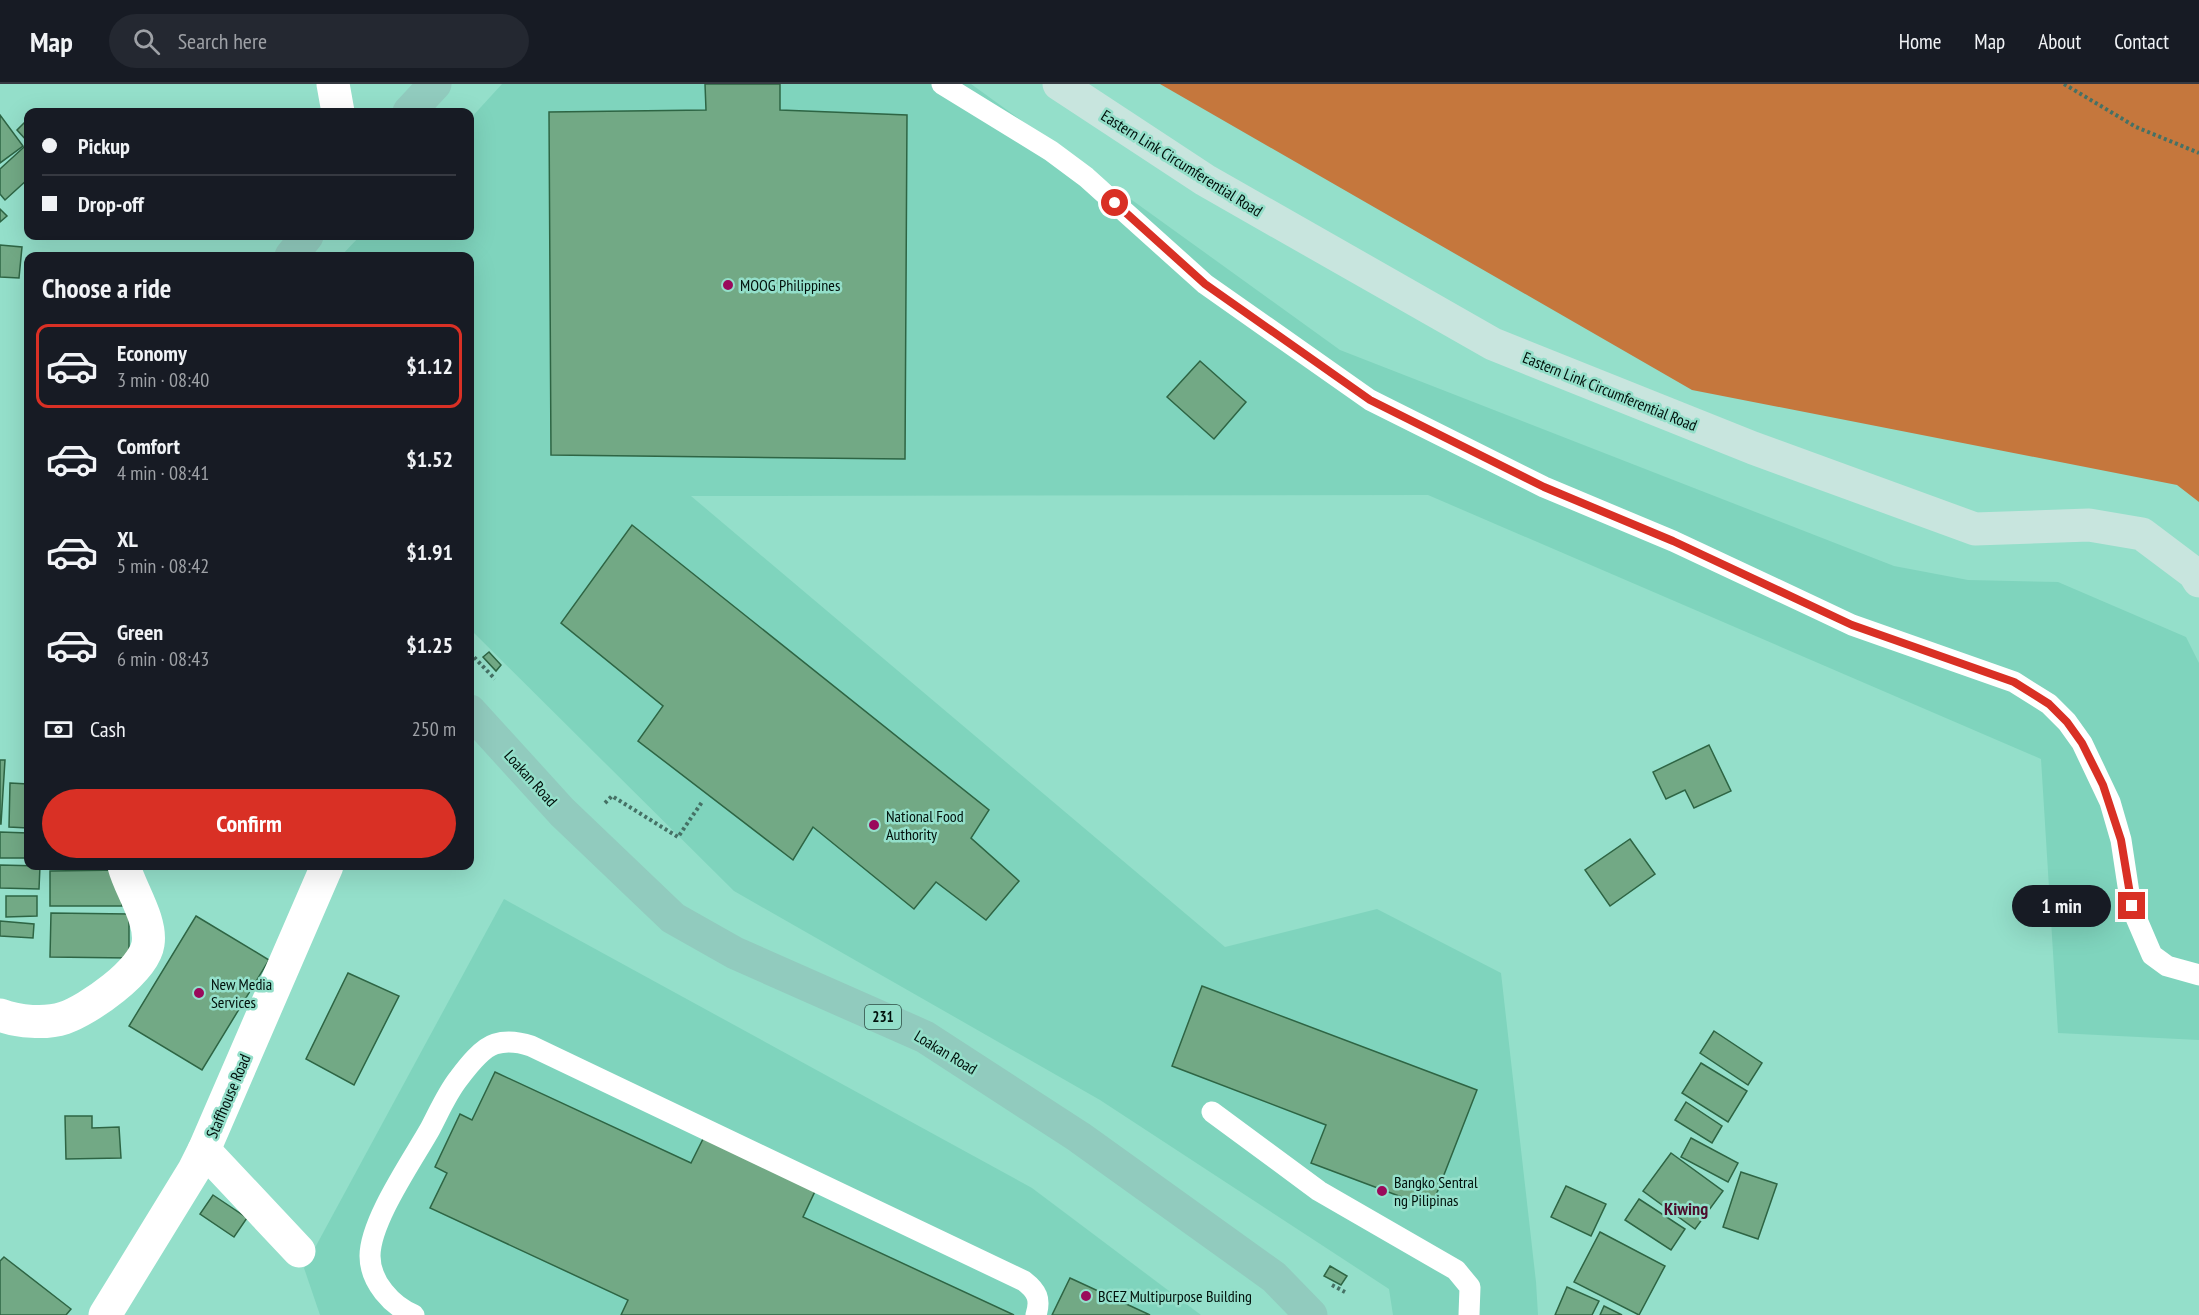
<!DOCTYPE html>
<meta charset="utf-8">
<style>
body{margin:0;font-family:"PT Sans Narrow",sans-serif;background:#242831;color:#f1f3f6;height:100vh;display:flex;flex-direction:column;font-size:22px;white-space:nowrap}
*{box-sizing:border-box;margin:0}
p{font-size:20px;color:#9ea1a6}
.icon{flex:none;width:33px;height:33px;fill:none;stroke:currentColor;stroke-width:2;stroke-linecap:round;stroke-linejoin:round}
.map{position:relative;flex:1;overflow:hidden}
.panel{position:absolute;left:24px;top:168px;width:450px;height:618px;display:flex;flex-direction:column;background:#171b24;border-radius:12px;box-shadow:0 6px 24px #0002}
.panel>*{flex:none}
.banner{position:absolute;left:24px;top:24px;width:450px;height:132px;border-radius:12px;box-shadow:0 6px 24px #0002;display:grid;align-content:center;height:132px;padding:0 18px;background:#171b24}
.end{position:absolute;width:27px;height:27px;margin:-14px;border:8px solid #d93025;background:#fff;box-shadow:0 0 0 3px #fff}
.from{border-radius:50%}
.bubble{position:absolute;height:42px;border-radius:21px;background:#171b24;box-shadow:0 6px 24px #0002;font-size:20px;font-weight:700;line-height:42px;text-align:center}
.banner b{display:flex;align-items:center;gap:21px;height:57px;font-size:22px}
.banner b+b{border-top:2px solid #363941}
.banner i{width:15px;height:15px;background:#f1f3f6}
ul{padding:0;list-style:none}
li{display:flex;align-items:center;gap:18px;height:84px;margin:0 12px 9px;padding:0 6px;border:3px solid transparent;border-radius:12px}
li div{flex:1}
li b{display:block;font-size:22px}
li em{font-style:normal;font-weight:700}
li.selected{border-color:#d93025}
li>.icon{width:54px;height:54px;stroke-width:1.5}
h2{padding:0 18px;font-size:27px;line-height:72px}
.pay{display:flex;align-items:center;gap:15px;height:66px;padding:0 18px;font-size:22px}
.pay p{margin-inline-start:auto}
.primary-button{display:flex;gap:12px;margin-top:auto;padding:12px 18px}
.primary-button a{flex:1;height:69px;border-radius:36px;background:#d93025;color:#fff;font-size:24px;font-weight:700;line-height:69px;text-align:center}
header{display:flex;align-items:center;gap:36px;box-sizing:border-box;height:84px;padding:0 30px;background:#171b24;border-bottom:2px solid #363941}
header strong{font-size:28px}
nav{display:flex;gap:33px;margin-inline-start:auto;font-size:21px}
.search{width:420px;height:54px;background:#242831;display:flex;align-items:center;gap:15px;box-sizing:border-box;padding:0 21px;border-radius:33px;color:#9ea1a6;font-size:22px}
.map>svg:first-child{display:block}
.built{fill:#7fd4bd}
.forest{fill:#c5773d}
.building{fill:#72a985;stroke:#2e6544;stroke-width:1.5}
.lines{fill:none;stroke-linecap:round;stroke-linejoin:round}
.path{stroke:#457165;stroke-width:4;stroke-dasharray:3 3;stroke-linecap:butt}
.service{stroke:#fff;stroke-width:21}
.minor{stroke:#fff;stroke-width:33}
.secondary{stroke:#c8e5de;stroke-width:33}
.primary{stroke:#91cbbe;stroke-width:33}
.route{stroke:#d93025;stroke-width:8}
.poi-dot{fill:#9a0a5b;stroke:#94dfca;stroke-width:2}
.labels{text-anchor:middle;stroke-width:5;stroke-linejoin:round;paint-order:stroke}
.shield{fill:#94dfca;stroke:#2c4e44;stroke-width:1.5}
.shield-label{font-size:15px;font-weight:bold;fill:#00100b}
.street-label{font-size:16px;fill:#00100b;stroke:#94dfca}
.poi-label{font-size:16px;fill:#00100b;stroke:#94dfca;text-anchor:start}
.neighbourhood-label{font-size:18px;font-weight:bold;fill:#4d0c2c;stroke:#94dfca}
</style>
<header>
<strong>Map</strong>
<div class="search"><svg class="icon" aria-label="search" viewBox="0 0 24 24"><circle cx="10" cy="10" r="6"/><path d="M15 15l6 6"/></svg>Search here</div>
<nav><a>Home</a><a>Map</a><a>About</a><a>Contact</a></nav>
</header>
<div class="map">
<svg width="2199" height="1231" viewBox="0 0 2199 1231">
<rect width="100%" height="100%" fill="#94dfca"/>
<!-- built -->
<g class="built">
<polygon points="502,0 971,0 1340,266 1894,482 1968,496 2058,498 2186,553 2199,579 2199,956 2058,949 2041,675 1428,411 691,412 1225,863 1377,825 1501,889 1536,1198 1538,1231 1393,1231 1389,1205 1100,1016 734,807 470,545 470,172 341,172 360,152 470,152 470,35"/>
<polygon points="504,815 1032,1104 1201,1231 320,1231 304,1184"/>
</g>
<!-- forest -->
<polygon class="forest" points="1160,0 2199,0 2199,418 2177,401 1692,306"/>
<!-- building -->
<g class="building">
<polygon points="705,0 780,0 780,26 907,31 905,375 551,371 549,28 706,26"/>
<polygon points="0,31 23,62 0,79"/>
<polygon points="28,35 28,58 17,46"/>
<polygon points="24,63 28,68 28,95 5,116 0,110 0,85"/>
<polygon points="0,125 7,132 0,138"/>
<polygon points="0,161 22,163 19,194 0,193"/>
<polygon points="1200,277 1246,318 1214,355 1167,313"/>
<polygon points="632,441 989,726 971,754 1019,797 986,836 936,798 914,825 813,743 793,776 638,657 663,622 561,539"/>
<polygon points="489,568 501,581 496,587 483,573"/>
<polygon points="1709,661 1731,707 1694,724 1685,706 1666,715 1653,688"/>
<polygon points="0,676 5,676 1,740 0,740"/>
<polygon points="10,699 28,700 28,744 9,743"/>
<polygon points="0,748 28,749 28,774 0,774"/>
<polygon points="1630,755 1655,790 1610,822 1585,786"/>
<polygon points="0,781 40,782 39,805 0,804"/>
<polygon points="122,786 122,822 50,822 50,787"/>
<polygon points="6,812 37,812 37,832 6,833"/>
<polygon points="51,829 129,830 129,874 50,873"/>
<polygon points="196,832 269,876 202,986 129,942"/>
<polygon points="0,837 34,840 33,854 0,852"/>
<polygon points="348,889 399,912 354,1001 306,975"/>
<polygon points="1202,902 1477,1006 1431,1124 1311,1079 1326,1041 1172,982"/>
<polygon points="1714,947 1762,979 1748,1001 1700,969"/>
<polygon points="1701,979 1747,1007 1728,1038 1682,1009"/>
<polygon points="495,988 691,1079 705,1051 817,1103 803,1133 1014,1231 621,1231 628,1216 430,1124 447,1089 435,1083 460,1030 472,1036"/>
<polygon points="1686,1018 1722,1042 1712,1059 1675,1036"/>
<polygon points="65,1032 92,1032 92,1044 119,1043 121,1074 66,1075"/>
<polygon points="1691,1054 1738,1079 1728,1098 1681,1073"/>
<polygon points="1671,1069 1723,1107 1695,1145 1643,1107"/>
<polygon points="1741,1088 1777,1100 1758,1155 1723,1143"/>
<polygon points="1566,1102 1606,1120 1591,1152 1551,1133"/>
<polygon points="213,1111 247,1134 234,1153 200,1130"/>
<polygon points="1639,1115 1685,1145 1671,1166 1625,1136"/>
<polygon points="1600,1148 1665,1182 1639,1231 1574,1198"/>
<polygon points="4,1173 71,1225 66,1231 0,1231 0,1177"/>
<polygon points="1330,1182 1347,1192 1341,1201 1324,1192"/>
<polygon points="1070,1194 1150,1231 1052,1231"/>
<polygon points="1567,1203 1599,1217 1592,1231 1555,1231"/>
<polygon points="1604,1222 1622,1231 1600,1231"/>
</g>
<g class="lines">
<!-- path -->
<g class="path">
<polyline points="2064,0 2136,43 2199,69"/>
<polyline points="470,569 495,595"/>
<polyline points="605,719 612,712 678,753 702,718"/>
<polyline points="1332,1201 1345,1208"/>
</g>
<!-- service -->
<g class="service">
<polyline points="942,0 1051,67 1086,93 1205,200 1370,316 1544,403 1673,457 1816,524 1852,541 2014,598 2049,620 2067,638 2082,659 2110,718 2121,756 2131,822 2152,871 2167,882 2199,891"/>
<polyline points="1212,1028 1319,1107 1456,1186 1470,1203 1469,1231"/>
<path d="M 414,1231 C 392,1222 370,1198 370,1172 C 370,1137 412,1077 430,1045 C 439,1028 447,1009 459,994 C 468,982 482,964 495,960 C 508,956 519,958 531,962 L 1024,1197 C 1037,1207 1041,1215 1036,1231"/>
</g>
<!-- minor -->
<g class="minor">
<polyline points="333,0 338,28"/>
<path d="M 0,931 C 18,938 46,940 64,934 C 88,926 144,887 148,860 C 152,836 130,805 124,782"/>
<polyline points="204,1066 299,1167"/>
<polyline points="105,1231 194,1086 204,1066 327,782"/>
</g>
<!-- secondary -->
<polyline class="secondary" points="1059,0 1205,96 1493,260 1753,364 1975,445 2089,441 2142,450 2194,489 2199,497"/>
<!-- primary -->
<g class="primary">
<polyline points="409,28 435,0"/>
<polyline points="291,172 307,152"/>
<polyline points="470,627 562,728 673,834 735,869 925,953 1079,1053 1274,1193 1311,1231"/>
</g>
</g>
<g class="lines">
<!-- route -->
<polyline class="route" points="1115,119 1205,200 1370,316 1544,403 1673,457 1852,541 2014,598 2049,620 2067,638 2082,659 2103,701 2121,756 2132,822"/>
</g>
<!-- markers -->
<g class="poi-dot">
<circle cx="728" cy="201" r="6"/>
<circle cx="874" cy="741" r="6"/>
<circle cx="199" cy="909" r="6"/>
<circle cx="1382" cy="1107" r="6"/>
<circle cx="1086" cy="1212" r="6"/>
</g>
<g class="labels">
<!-- shield labels -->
<rect class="shield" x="865" y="921" width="36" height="24" rx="4.5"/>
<g class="shield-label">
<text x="883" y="938">231</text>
</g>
<!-- street labels -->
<g class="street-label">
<text transform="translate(1182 79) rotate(32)" y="6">Eastern Link Circumferential Road</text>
<text transform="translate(1610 307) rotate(22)" y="6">Eastern Link Circumferential Road</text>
<text transform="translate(531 694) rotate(48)" y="6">Loakan Road</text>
<text transform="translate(946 968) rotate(31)" y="6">Loakan Road</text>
<text transform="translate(228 1012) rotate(-67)" y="6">Staffhouse Road</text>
</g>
<!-- poi labels -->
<g class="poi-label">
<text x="740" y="207">MOOG Philippines</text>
<text x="886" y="738">National Food<tspan x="886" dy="18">Authority</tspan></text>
<text x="211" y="906">New Media<tspan x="211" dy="18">Services</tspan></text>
<text x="1394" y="1104">Bangko Sentral<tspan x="1394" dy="18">ng Pilipinas</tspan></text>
<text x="1098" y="1218">BCEZ Multipurpose Building</text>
</g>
<!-- neighbourhood labels -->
<g class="neighbourhood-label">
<text x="1686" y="1131">Kiwing</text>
</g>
</g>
</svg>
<i class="end from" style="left:1115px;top:119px"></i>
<i class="end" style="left:2132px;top:822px"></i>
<div class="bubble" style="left:2012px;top:801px;width:99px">1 min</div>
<div class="banner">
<b><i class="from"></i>Pickup</b>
<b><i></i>Drop-off</b>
</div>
<section class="panel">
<h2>Choose a ride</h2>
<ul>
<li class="selected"><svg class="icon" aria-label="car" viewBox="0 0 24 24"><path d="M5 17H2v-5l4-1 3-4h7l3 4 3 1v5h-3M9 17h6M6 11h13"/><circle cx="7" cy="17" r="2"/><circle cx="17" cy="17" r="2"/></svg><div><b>Economy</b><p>3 min · 08:40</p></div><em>$1.12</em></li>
<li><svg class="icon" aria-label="car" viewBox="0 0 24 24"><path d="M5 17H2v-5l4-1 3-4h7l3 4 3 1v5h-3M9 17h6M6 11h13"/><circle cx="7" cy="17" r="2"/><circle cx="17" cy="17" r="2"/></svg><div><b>Comfort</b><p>4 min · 08:41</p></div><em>$1.52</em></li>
<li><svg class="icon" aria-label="car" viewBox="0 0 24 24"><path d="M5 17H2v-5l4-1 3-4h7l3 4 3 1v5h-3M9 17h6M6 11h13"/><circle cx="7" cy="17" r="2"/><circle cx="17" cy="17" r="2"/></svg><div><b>XL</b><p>5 min · 08:42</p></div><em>$1.91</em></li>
<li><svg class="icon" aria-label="car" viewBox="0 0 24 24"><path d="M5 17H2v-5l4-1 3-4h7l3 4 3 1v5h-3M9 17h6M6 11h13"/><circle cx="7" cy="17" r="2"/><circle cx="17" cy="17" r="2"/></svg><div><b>Green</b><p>6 min · 08:43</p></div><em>$1.25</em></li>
</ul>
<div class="pay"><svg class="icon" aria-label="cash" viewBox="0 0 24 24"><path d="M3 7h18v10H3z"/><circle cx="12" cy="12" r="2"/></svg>Cash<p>250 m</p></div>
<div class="primary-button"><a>Confirm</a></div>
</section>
</div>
